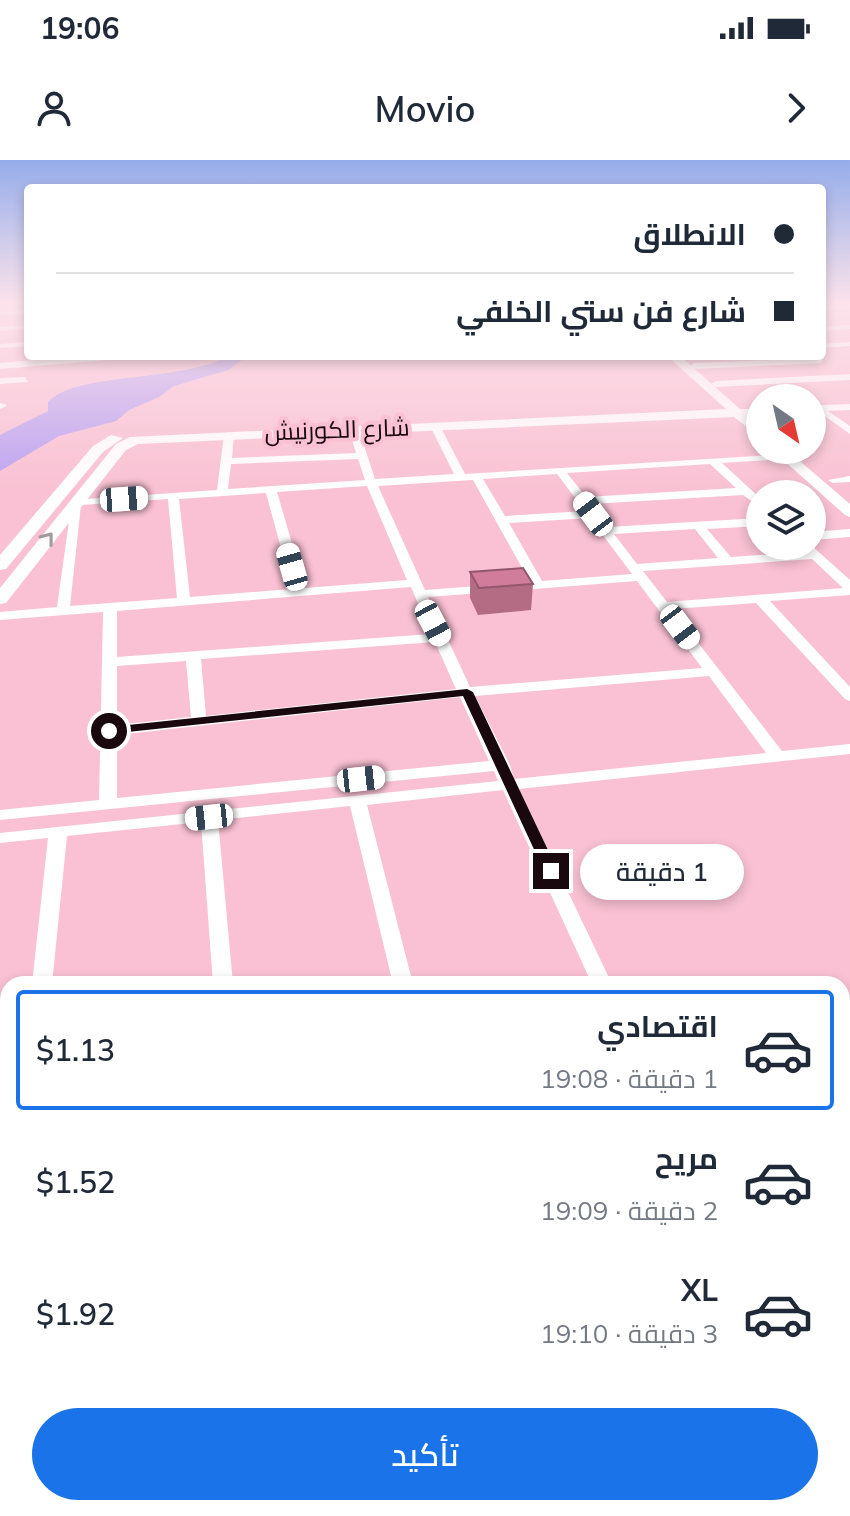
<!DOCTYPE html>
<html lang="ar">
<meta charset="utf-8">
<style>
body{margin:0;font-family:Mulish,Cairo,sans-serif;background:#f2f2f3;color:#1f2937;direction:rtl;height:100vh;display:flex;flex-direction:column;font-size:30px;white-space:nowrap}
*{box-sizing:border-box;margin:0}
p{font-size:26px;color:#747a83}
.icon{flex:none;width:44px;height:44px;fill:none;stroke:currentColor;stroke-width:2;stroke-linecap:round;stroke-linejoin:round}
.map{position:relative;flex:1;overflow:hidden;direction:ltr}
.sheet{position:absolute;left:0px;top:816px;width:850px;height:540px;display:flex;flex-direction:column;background:#fff;border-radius:24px 24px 0 0;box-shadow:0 4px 12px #0003;direction:rtl}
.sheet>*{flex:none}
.top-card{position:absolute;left:24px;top:24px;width:802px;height:176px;border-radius:8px;box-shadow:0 4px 12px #0003;direction:rtl;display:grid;align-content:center;height:176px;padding:0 32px;background:#fff}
.needle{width:52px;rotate:146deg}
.controls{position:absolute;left:746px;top:224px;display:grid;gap:16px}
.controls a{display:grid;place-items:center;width:80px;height:80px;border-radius:50%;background:#fff;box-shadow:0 4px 12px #0003;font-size:40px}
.end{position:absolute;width:36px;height:36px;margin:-18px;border:10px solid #1a080f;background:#fff;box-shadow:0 0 0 4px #fff}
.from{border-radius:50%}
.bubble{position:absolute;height:56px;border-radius:28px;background:#fff;box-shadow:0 4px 12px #0003;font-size:26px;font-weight:600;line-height:56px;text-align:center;direction:rtl}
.car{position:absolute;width:24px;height:48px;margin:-24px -12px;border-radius:10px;box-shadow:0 0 6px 2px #0007;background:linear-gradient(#fff 24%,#345 0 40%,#fff 0 76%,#345 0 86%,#fff 0)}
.top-card b{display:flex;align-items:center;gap:28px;height:76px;font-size:30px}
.top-card b+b{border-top:2px solid #e0e1e3}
.top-card i{width:20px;height:20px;background:#1f2937}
ul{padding:14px 0 0;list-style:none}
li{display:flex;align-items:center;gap:24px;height:120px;margin:0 16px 12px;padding:0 16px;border:4px solid transparent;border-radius:8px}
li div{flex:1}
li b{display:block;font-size:30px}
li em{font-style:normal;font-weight:600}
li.active{border-color:#1a73e8}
li>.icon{width:72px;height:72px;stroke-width:1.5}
.button{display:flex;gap:16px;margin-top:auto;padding:16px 32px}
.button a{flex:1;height:92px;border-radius:48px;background:#1a73e8;color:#fff;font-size:32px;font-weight:600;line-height:92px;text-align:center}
.status{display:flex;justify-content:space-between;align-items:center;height:56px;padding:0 40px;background:#fff;direction:ltr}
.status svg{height:22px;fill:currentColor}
header{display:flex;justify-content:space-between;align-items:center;height:104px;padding:0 32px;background:#fff;font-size:36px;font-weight:600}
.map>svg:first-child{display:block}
.green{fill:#eb9cb6}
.water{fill:#baa2f0}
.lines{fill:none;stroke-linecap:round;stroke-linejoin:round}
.minor{fill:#fff;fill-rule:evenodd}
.secondary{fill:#fff;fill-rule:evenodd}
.wall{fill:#b46b84}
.building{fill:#d17c9a;stroke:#92576c;stroke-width:2}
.oneway{stroke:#a39c9f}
.route{fill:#1a080f}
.labels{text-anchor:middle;stroke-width:8;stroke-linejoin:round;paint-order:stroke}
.far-street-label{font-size:24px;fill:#1a080f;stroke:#f9c1d3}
</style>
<div class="status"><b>19:06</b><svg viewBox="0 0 49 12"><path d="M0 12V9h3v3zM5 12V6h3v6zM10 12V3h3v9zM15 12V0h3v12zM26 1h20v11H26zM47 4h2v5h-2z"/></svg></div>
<header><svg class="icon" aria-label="forward" viewBox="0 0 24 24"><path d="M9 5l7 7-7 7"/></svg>Movio<svg class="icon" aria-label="person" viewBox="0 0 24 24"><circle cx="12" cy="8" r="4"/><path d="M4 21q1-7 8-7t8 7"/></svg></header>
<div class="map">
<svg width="850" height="1356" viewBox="0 0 850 1356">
<rect width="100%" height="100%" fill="#f9c1d3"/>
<!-- green -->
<polygon class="green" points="850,920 850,1307 842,1290 842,922"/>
<!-- water -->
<path class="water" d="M 228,196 L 247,196 L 228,210 L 174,226 L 159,237 L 129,250 L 116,261 L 59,276 L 0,311 L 0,275 L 48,251 L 48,242 C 78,211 181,223 228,196 Z"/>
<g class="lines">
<!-- minor -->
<g class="minor">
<polygon points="28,150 28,154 0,155 0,151"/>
<polygon points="28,165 28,169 0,171 0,167"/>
<polygon points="850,165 850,169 822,171 822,167"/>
<polygon points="28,182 28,186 0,188 0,184"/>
<polygon points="850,182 850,186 822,188 822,184"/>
<polygon points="824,198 821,203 694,209 690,206 694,203"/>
<polygon points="850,214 850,220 716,227 711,224 716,221"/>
<polygon points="25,217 28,222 0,224 0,218"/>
<polygon points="812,240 821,245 850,244 850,250 828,251 850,266 850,274 812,247"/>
<polygon points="0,243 5,244 7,246 0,249"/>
<path d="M 435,263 L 440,266 L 465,314 L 789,294 L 789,298 L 785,299 L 722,303 L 760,338 L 760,347 L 743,335 L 591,344 L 609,367 L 760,358 L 760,366 L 707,369 L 731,397 L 804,392 L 804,386 L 812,386 L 850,420 L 850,435 L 770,441 L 850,527 L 850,541 L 845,539 L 756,443 L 672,449 L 782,591 L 850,584 L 850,594 L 519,629 L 612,824 L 592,824 L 503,630 L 367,645 L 413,824 L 393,824 L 350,646 L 218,660 L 233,824 L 213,824 L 201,662 L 67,676 L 52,824 L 32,824 L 48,678 L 0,683 L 0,673 L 498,621 L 494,611 L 0,660 L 0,650 L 99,640 L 103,452 L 0,460 L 0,452 L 57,447 L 72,340 L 217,330 L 224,275 L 229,272 L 234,275 L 232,298 L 356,293 L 349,270 L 354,267 L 359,270 L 375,319 L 454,314 L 430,266 ZM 358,299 L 365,320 L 228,329 L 231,304 ZM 710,304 L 736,328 L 586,337 L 567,313 ZM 557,314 L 585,351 L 505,356 L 483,319 ZM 473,320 L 530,422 L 425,430 L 378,326 ZM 367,326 L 407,420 L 305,428 L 277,332 ZM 266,333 L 292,429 L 190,437 L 179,339 ZM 168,339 L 177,438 L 70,446 L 81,345 ZM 590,358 L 632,414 L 542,421 L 509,363 ZM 695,369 L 718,398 L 637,404 L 614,374 ZM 812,399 L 843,428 L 667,442 L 643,411 ZM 637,421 L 702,508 L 470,527 L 428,437 ZM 411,427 L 431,474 L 117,497 L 117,451 ZM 435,482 L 456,529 L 206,556 L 201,499 ZM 186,501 L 191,557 L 117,565 L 117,506 ZM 709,516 L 766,593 L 514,619 L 510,605 L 475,536 ZM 460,537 L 489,601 L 117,638 L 117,575 Z"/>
<polygon points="850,316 850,322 833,323 828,320"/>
<polygon points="850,369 850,377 812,380 812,372"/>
<polygon points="8,1020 8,1040 0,1041 0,1021"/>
<polygon points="8,1186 8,1212 0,1214 0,1188"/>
<polygon points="842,1334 850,1337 850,1356 827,1356 823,1348 842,1348"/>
<rect x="144" y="1348" width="32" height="8"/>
</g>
<!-- secondary -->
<g class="secondary">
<polygon points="850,143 850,149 822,151 822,145"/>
<polygon points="78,196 124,196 118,199 0,209 0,203"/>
<polygon points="667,196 680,196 740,249 754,249 754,255 748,256 760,266 760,277 734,257 138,284 126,290 6,443 0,444 0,428 116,284 130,277 726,249"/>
<polygon points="111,275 123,278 103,292 6,409 0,410 0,395 93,286"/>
<polygon points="772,290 787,290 850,344 850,357 845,355"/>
</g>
</g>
<!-- wall -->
<polygon class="wall" points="470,412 533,424 531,450 478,455 470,438"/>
<!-- building -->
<polygon class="building" points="523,408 533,424 479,428 470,412"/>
<!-- one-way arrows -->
<defs><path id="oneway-chevron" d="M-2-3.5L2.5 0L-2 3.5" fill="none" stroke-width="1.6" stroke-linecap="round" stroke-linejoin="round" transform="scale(2)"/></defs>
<use class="oneway" href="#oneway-chevron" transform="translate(48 378) rotate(-52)"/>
<!-- sky -->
<linearGradient id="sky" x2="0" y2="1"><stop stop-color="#95adeb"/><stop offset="0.43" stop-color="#fce3eb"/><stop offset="1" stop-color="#fce3eb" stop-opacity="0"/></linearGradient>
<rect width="850" height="332" fill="url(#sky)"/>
<!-- route -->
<polygon class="route" points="467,529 473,532 558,711 556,714 544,711 463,536 109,574 103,571 109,567"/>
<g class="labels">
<!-- far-street labels -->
<g class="far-street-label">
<text transform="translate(337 270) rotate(-2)" y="8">شارع الكورنيش</text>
</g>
</g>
</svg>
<div class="controls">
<a><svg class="needle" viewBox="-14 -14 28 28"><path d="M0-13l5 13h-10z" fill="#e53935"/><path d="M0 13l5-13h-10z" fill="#747a83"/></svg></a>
<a><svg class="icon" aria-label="layers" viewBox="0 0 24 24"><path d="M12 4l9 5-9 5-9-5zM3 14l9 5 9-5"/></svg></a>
</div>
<i class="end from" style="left:109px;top:571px"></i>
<i class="end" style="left:551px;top:711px"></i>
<div class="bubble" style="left:580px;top:684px;width:164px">1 دقيقة</div>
<i class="car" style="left:124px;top:339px;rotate:86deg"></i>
<i class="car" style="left:593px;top:354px;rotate:323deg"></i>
<i class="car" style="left:292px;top:407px;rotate:344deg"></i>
<i class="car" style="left:433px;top:463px;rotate:152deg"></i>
<i class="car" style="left:680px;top:467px;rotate:143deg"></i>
<i class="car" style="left:361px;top:619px;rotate:84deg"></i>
<i class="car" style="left:209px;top:657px;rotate:264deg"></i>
<div class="top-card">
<b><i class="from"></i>الانطلاق</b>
<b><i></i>شارع فن ستي الخلفي</b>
</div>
<section class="sheet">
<ul>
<li class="active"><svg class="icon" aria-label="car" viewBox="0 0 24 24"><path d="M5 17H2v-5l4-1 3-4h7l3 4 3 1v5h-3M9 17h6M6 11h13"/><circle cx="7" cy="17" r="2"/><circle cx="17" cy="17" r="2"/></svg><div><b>اقتصادي</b><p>1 دقيقة · 19:08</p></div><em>$1.13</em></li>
<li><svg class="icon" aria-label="car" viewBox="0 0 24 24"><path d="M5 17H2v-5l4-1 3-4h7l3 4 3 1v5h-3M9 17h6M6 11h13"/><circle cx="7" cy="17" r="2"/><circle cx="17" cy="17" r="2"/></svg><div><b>مريح</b><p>2 دقيقة · 19:09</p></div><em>$1.52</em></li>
<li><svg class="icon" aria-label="car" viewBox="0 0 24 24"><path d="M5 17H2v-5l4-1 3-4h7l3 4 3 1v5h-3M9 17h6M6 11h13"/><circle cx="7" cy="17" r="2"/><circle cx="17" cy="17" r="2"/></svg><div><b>XL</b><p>3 دقيقة · 19:10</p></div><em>$1.92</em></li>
</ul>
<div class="button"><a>تأكيد</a></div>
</section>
</div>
